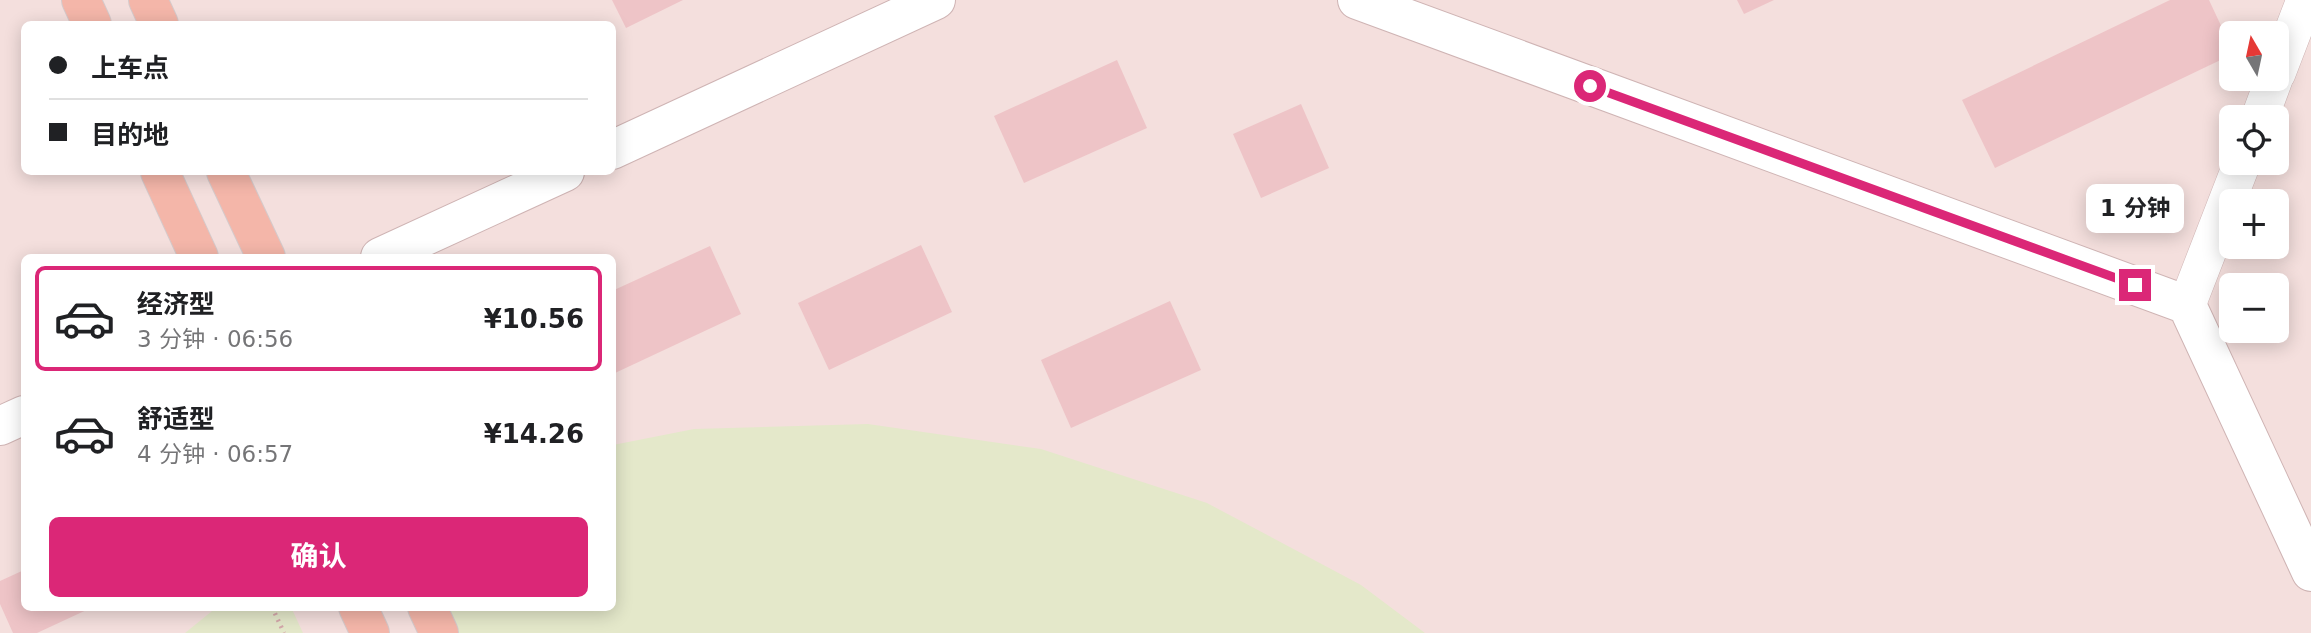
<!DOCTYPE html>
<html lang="zh">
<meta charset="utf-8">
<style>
body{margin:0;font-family:"DejaVu Sans","Noto Sans SC",sans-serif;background:#f6f6f6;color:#202124;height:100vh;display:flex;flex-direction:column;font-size:26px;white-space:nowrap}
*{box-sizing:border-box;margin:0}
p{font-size:23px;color:#757577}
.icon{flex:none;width:38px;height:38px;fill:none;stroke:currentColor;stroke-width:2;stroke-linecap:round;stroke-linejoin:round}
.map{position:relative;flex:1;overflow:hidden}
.drawer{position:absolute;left:21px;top:254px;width:595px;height:357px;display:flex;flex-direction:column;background:#fff;border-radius:10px;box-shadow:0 4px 18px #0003}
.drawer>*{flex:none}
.hud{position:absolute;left:21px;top:21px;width:595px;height:154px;border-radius:10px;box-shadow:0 4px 18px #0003;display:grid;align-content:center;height:154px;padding:0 28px;background:#fff}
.needle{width:46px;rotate:351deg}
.controls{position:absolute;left:2219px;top:21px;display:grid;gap:14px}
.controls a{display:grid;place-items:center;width:70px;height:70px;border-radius:10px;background:#fff;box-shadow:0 4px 18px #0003;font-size:35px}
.end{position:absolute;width:32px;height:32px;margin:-16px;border:9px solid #db2777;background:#fff;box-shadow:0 0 0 4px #fff}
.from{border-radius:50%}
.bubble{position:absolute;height:49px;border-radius:10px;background:#fff;box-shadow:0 4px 18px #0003;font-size:23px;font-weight:700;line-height:49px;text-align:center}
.hud b{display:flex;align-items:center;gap:24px;height:66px;font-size:26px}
.hud b+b{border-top:2px solid #e0e0e0}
.hud i{width:18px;height:18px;background:#202124}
ul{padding:12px 0 0;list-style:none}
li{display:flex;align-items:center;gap:21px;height:105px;margin:0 14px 10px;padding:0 14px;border:4px solid transparent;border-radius:10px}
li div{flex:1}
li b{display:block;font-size:26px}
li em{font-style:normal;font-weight:700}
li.active{border-color:#db2777}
li>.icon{width:63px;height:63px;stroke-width:1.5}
.button{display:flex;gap:14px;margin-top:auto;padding:14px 28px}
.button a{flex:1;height:80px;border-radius:10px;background:#db2777;color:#fff;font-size:28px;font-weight:700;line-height:80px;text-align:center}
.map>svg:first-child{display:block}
.residential{fill:#f4dfdd;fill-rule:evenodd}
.green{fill:#e4e8ca}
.building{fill:#eec4c7}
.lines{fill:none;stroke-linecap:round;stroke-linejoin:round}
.minor-casing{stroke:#cfb4b4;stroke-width:38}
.tertiary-casing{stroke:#cfb4b4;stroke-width:40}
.primary-casing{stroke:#d5cacb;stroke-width:40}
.path{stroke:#d4a7aa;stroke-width:4.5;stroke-dasharray:2 5;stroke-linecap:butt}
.minor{stroke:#fff;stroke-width:37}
.tertiary{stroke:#fff;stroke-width:38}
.primary{stroke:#f4b6a9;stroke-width:38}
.route{stroke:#db2777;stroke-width:9}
</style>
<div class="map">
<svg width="2311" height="633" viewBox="0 0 2311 633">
<rect width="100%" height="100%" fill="#fbedeb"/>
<!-- residential -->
<path class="residential" d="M 0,0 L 2311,0 L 2311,633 L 0,633 ZM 24,24 L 612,24 L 612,172 L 24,172 ZM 2231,33 L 2277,33 L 2277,79 L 2231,79 ZM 2231,117 L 2277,117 L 2277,163 L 2231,163 ZM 2231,201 L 2277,201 L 2277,247 L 2231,247 ZM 24,257 L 612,257 L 612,607 L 24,607 ZM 2231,285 L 2277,285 L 2277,331 L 2231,331 Z"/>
<!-- green -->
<g class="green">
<polygon points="868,424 1041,449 1207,503 1361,585 1425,633 457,633 444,607 612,607 613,445 694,429"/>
<polygon points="217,607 291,607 303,633 185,633"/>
</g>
<!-- building -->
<g class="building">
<polygon points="612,0 683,0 626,28"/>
<polygon points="1737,0 1774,0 1744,14"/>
<polygon points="2170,0 2209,0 2231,47 2231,55 1995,168 1962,100"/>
<polygon points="1117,60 1147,128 1024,183 994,116"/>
<polygon points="1301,104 1329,168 1261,198 1233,134"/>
<polygon points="921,245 952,312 829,370 798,303"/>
<polygon points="710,246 741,314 615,373 612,368 612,291"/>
<polygon points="1170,301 1201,370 1071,428 1041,360"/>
<polygon points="24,570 24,607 93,607 37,633 13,633 0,604 0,581"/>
</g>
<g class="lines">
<defs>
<g id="minor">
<polyline points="2277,73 2305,0"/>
<polyline points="2260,117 2274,79"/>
<polyline points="2187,305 2242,163"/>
</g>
<g id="tertiary">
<polyline points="1357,0 2187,305 2311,572"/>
<polyline points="612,150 936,0"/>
<polyline points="380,257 565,172"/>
<polyline points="0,426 24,415"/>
</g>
<g id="primary">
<polyline points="81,0 92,24"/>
<polyline points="148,0 159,24"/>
<polyline points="160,172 199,257"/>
<polyline points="226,172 266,257"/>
<polyline points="358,607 370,633"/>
<polyline points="427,607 439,633"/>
</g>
</defs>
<!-- minor casing -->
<use href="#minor" class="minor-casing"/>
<!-- tertiary casing -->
<use href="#tertiary" class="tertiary-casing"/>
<!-- primary casing -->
<use href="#primary" class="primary-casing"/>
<!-- path -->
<polyline class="path" points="272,607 284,633"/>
<!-- minor -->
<use href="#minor" class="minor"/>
<!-- tertiary -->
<use href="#tertiary" class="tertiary"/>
<!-- primary -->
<use href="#primary" class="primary"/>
</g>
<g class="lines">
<!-- route -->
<polyline class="route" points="1590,86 2135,285"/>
</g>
</svg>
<div class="controls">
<a><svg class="needle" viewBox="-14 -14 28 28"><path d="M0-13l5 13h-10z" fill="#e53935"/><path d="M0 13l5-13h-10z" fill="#757577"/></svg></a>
<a><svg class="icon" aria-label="locate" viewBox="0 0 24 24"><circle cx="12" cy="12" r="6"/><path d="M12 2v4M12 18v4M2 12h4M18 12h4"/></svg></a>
<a>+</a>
<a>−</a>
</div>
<i class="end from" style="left:1590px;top:86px"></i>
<i class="end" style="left:2135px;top:285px"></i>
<div class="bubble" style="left:2086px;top:184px;width:98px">1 分钟</div>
<div class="hud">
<b><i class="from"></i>上车点</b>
<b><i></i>目的地</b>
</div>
<section class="drawer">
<ul>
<li class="active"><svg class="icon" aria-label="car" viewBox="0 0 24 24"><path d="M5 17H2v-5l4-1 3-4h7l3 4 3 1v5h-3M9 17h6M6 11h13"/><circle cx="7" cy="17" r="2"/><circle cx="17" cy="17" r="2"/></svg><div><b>经济型</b><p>3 分钟 · 06:56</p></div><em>¥10.56</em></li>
<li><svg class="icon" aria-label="car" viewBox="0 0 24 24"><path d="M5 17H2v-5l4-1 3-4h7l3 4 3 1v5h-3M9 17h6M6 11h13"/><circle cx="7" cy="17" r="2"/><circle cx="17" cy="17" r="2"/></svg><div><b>舒适型</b><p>4 分钟 · 06:57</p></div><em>¥14.26</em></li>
</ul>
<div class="button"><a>确认</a></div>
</section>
</div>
